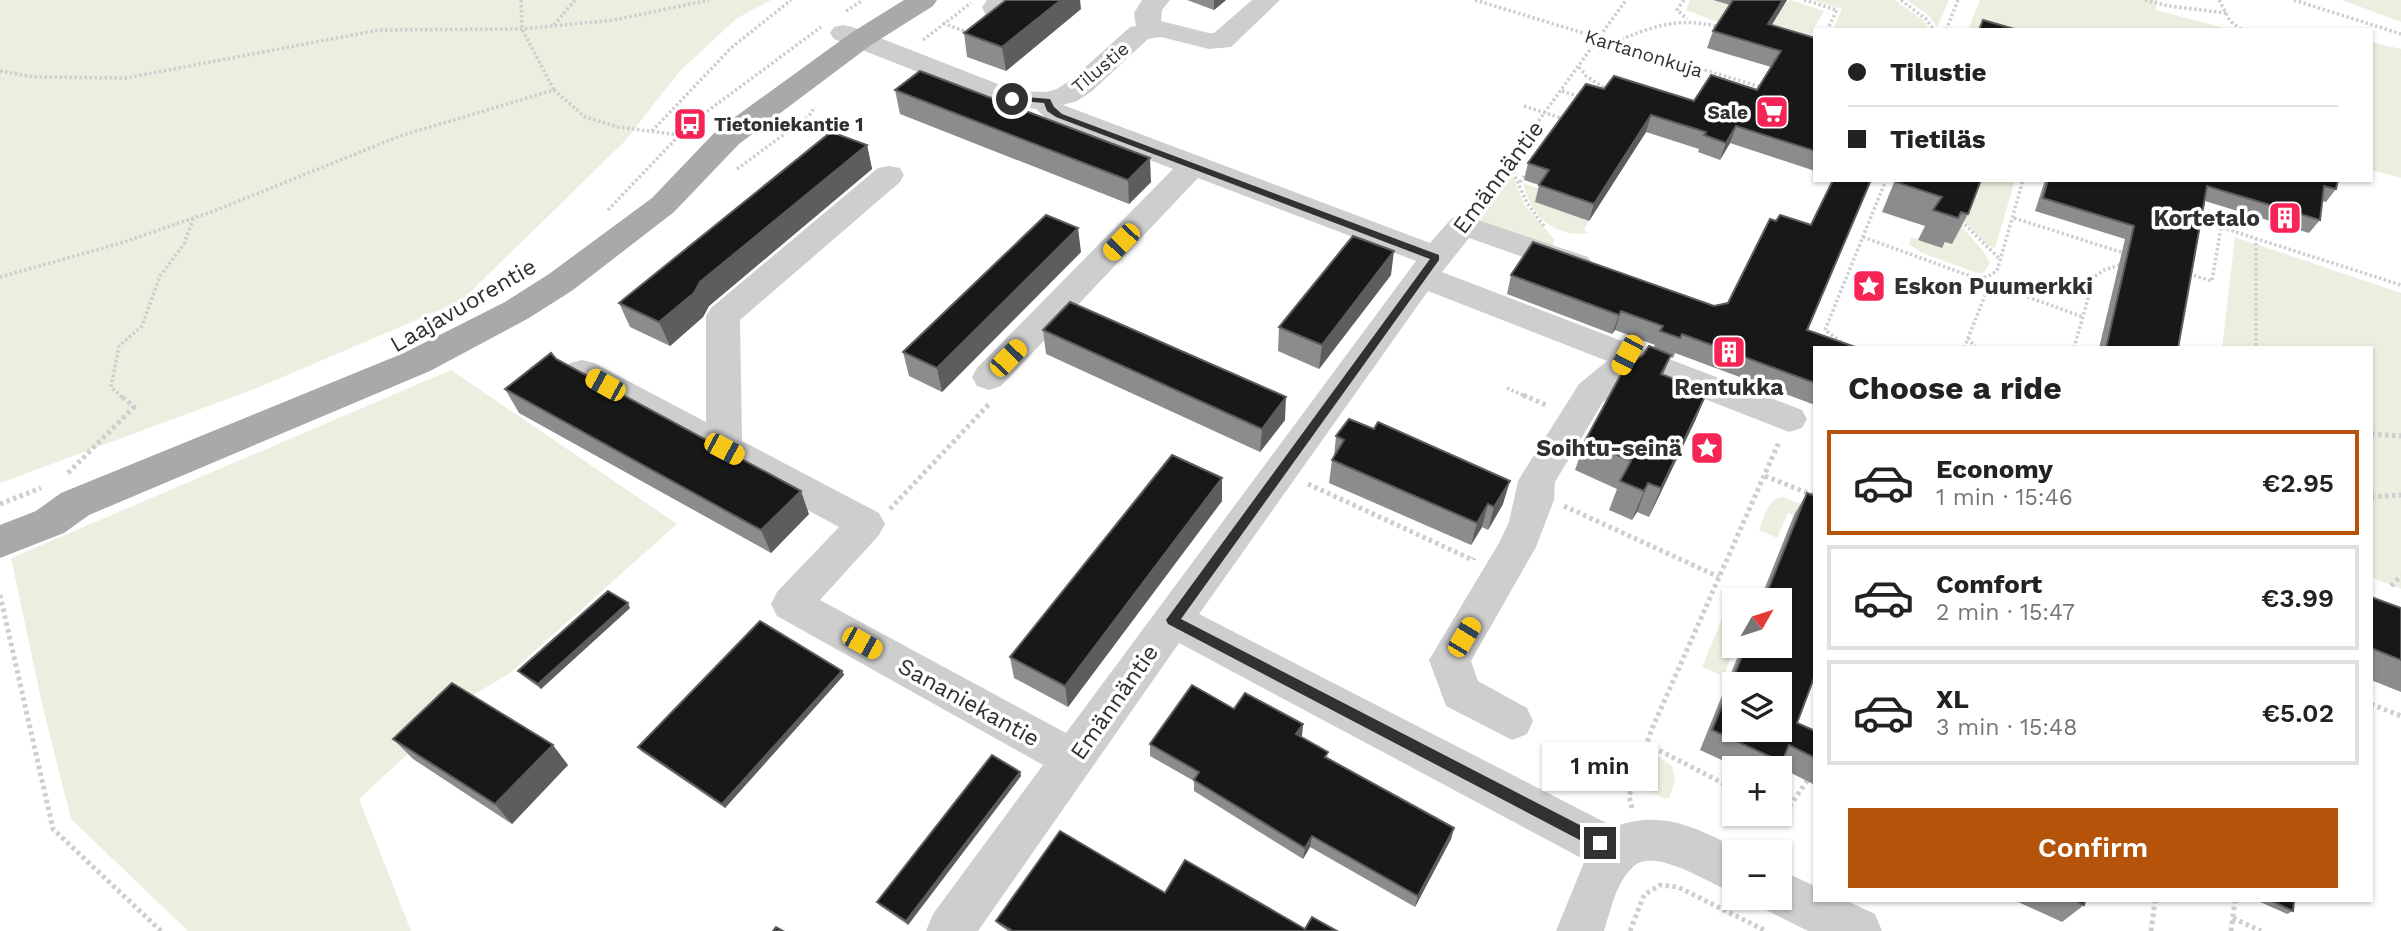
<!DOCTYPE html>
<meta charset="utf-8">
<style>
body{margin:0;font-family:"Work Sans",sans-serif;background:#f2f2f2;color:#222;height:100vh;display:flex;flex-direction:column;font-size:26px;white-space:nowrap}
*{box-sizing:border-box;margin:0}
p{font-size:23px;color:#767676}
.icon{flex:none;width:38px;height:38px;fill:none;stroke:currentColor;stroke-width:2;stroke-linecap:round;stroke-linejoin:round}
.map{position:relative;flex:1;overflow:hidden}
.details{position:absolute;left:1813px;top:346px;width:560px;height:556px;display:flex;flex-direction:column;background:#fff;border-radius:0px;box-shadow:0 2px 5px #0004}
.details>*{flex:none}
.hud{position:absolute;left:1813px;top:28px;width:560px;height:154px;border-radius:0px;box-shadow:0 2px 5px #0004;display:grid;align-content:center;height:154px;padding:0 35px;background:#fff}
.needle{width:46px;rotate:51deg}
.fabs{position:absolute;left:1722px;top:588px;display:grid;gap:14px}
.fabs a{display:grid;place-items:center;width:70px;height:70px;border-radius:0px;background:#fff;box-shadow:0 2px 5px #0004;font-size:35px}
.end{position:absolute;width:32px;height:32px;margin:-16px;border:9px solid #313131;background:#fff;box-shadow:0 0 0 4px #fff}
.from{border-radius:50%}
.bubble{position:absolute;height:49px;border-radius:0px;background:#fff;box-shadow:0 2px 5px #0004;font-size:23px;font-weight:600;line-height:49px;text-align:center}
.car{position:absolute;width:21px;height:42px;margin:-21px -10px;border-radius:9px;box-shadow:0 0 5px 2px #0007;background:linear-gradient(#f5c518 24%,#345 0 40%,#f5c518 0 76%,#345 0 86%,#f5c518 0)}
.hud b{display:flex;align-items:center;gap:24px;height:66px;font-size:26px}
.hud b+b{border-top:2px solid #e0e0e0}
.hud i{width:18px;height:18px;background:#222}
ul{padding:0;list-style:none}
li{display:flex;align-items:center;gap:21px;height:105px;margin:0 14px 10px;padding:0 21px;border:4px solid #e0e0e0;border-radius:0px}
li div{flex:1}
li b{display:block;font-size:26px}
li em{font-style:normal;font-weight:600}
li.current{border-color:#b45309}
li>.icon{width:63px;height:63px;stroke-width:1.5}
h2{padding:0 35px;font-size:32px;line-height:84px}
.primary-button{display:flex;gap:14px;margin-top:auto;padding:14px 35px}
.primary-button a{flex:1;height:80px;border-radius:0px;background:#b45309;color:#fff;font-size:28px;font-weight:600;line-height:80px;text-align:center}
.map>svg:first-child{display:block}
.green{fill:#eaefdf}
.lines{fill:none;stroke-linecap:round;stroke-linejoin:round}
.path-far1{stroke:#cecece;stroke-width:3.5;stroke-dasharray:2.5 2.5;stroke-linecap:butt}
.path{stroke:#cecece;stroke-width:5;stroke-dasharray:3.5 3.5;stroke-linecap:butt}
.minor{fill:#cecece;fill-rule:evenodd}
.major{fill:#a9a9a9;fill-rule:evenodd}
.wall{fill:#8c8c8c}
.shaded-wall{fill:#5d5d5d}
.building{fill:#181818;stroke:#5d5d5d;stroke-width:2;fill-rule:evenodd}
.route{fill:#313131}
.labels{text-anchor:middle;stroke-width:7;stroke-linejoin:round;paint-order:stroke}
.far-street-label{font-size:19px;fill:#313131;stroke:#fff}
.far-poi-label{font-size:19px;font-weight:bold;fill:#313131;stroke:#fff;text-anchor:end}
.street-label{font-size:23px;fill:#313131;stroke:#fff}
.poi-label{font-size:23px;font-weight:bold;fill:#313131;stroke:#fff;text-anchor:end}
</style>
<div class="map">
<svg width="2401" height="931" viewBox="0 0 2401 931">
<rect width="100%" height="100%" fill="#fff"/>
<!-- green -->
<g class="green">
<polygon points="0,0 771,0 736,19 680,71 624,142 461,301 252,390 0,483"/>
<polygon points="1690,0 1713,0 1754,12 1722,24 1686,10"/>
<polygon points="1791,0 1824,11 1806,43 1766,33 1786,3"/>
<polygon points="1812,0 1895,0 1923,20 1930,30 1833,29 1842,9"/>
<polygon points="1907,0 1949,0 1937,27 1929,16"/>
<polygon points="1980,0 2157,0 2156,10 2232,30 1978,30 1969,27"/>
<polygon points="2342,0 2401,0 2401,22"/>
<polygon points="2371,42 2401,49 2401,178 2371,170"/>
<polygon points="1512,175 1525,206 1555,240 1552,247 1479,222"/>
<polygon points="1975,180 2015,180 1995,248 1987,245 1961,218"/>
<path d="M 1523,183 L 1543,190 L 1535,202 L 1589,221 L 1584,230 L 1589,233 C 1555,238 1530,216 1523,183 Z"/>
<polygon points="1959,223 1983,251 1990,263 1983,273 1977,273 1922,253 1909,244 1911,237 1942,248"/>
<polygon points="2235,237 2401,293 2401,589 2371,577 2371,348 2222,348"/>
<polygon points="451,370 677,524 510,673 467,699 359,799 411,931 188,931 71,819 43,708 11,558"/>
<path d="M 1782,497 L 1804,505 L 1800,518 L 1788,513 L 1777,538 L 1759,530 C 1764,518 1767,499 1782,497 Z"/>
<polygon points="1728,605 1734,608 1736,646 1723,676 1702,667"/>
<polygon points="1659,757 1672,766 1675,781 1669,798 1664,799 1645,787 1655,758"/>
</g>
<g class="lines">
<!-- path-far1 -->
<g class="path-far1">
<polyline points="521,0 522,29 554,90"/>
<polyline points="1475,0 1764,88"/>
<polyline points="1684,0 1677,10 1687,19"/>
<polyline points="1804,0 1837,10 1827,30"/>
<polyline points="1901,0 1926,19 1934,30"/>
<polyline points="2145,0 2169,6 2226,13"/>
<polyline points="2219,0 2230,21 2242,30"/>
<polyline points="2294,0 2401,34"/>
<polyline points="846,11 863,0"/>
<polyline points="943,23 969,33"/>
<polyline points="554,25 575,0"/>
<polyline points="1946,30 1958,0"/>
<polyline points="923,40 971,3"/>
<path d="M 1612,43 C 1652,27 1676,16 1720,27"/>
<polyline points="1579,67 1586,76 1606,89"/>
<polyline points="0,71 35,77 126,78 379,30 522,29 614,20 709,0"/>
<polyline points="1562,91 1580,97"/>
<polyline points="1524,106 1564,119"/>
<polyline points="652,131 731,48 791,0"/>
<polyline points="1517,152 1536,158"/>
<polyline points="1509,163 1527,203 1544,226"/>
<polyline points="737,169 809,116 815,107"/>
<polyline points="1520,182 1528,171"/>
<polyline points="1477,206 1626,0"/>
<polyline points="608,210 690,124 821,27"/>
<polyline points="2014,218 2127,254"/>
<polyline points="2198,220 2401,285"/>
<polyline points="1961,221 2001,260"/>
<polyline points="1863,237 2083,317"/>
<polyline points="2256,238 2256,348"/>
<polyline points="2189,274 2212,281 2221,227"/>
<polyline points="0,277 121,243 214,211 400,136 554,90 585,117 618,127 679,135"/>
<polyline points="1979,277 1987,277 1997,271 2023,180"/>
<polyline points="1968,338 1976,348"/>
<polyline points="1849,348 1825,330 1886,180"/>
<polyline points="1964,348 1990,283"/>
<polyline points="2074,348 2094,277 2104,270 2123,264"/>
<polyline points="1507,388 1527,397"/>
<polyline points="122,397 111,387 119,346 142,326 160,276 184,244 193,219"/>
</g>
<!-- path -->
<g class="path">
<polyline points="1523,395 1548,406"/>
<polyline points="2371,434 2401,436"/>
<polyline points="68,473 134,407 120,395"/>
<polyline points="1765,476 1815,496"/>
<polyline points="1308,484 1473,560 1474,558"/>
<polyline points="2371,497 2401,495"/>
<polyline points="0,504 41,488"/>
<polyline points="1564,506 1719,577"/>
<polyline points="890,509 990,403"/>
<polyline points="2391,586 2401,576"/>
<polyline points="0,595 53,829 161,931"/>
<polyline points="2371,704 2401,716"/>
<polyline points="1647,744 1734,789"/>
<polyline points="1632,808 1629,796 1651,731 1779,442"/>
<polyline points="1780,812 1784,814 1807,781"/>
<polyline points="2233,918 2261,931"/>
<polyline points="1630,931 1644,895 1660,885 1678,887 1766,931"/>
<polyline points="2151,931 2155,901"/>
<polyline points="2231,931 2235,901"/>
</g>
<!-- minor -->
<g class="minor">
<path d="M 987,0 L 1038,0 L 1039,4 C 1025,24 1009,23 987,18 L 982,7 Z"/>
<path d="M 1142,0 L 1170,0 L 1162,10 L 1161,21 L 1209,33 L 1214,33 L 1252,0 L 1280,0 L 1231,47 L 1209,49 L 1161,37 L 1148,39 L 1092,91 L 1077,101 L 1063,105 L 1430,243 L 1452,218 L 1463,215 L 1588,257 L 1593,265 L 1588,273 L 1577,276 L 1469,238 L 1442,272 L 1802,410 L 1807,419 L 1802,428 L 1789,432 L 1636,372 L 1631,380 L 1603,402 L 1555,482 L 1554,500 L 1536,547 L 1471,661 L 1478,681 L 1527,708 L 1533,721 L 1527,734 L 1512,740 L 1446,706 L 1429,660 L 1499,543 L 1509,522 L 1518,481 L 1524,471 L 1579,384 L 1607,361 L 1428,291 L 1199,614 L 1614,827 C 1663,808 1701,830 1744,852 L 1734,852 L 1734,893 C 1711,885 1655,846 1633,867 C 1616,882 1611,910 1604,931 L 1556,931 L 1585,860 L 1179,643 L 978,931 L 926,931 L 933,914 L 1043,765 L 777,616 L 771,604 L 777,592 L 839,527 L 570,381 L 565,372 L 570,363 L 582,360 L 594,363 L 706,422 L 706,316 L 711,308 L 878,168 L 889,166 L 900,168 L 904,175 L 900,182 L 740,320 L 742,441 L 879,513 L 885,524 L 879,535 L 820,600 L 1066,733 L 1416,261 L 1198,178 L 1001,386 L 989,390 L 977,386 L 972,377 L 977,368 L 1173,169 L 1049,121 L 1036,109 L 1002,105 L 834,39 L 830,33 L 834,27 L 843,25 L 852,27 L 1016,91 L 1046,92 L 1057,89 L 1072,79 L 1130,27 L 1136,26 L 1134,13 Z"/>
<polygon points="1780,870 1815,886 1815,901 1847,901 1875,914 1882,931 1808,931 1764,909 1759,898 1780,898"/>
</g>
<!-- major -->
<polygon class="major" points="904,0 937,0 933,6 871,45 739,144 674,212 573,290 529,318 430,371 89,515 64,533 0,558 0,525 36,511 61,493 404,353 505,302 549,274 652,198 717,130 851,33"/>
</g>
<!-- wall -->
<g class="wall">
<polygon points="1187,0 1226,0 1214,10"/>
<polygon points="1713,0 1787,0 1771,25 1815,38 1815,171 1730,143 1720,160 1698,152 1699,149 1646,132 1589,221 1535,202 1539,185 1524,180 1528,163 1604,89 1694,101 1757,90 1771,67 1707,48 1713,31 1730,5"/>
<polygon points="1081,9 1006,71 967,57 964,33"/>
<polygon points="895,90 1151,182 1129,204 900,114"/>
<polygon points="867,145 872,169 709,306 703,317 670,346 630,327 619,303"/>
<polygon points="1895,180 1981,180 1968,214 1952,244 1945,242 1942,248 1918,240 1925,226 1882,212"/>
<polygon points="2045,180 2338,180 2336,189 2326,202 2322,201 2320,220 2309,233 2205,201 2178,348 2099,348 2125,239 2035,211"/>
<polygon points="1776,221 1811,225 1807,330 1815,348 1815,405 1675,353 1673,358 1670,357 1663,375 1707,392 1695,421 1649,517 1637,512 1632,520 1609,510 1617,489 1575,470 1585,441 1655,345 1615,330 1612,334 1507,294 1511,275 1714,306 1728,303"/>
<polygon points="1081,252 942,392 909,376 903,352"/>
<polygon points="1391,275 1319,369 1278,351 1279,327"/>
<polygon points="1043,330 1285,420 1260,452 1046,354"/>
<polygon points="556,359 809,514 771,553 519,413 505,389"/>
<polygon points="1336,436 1503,504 1488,530 1482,527 1471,545 1329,483 1332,460 1334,456"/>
<polygon points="1222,478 1222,501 1068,707 1014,678 1010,657"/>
<polygon points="1807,493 1797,723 1815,731 1815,785 1779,767 1778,768 1739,768 1700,750 1742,646 1780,646 1780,600 1760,600 1794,515"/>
<polygon points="2371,597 2401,608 2401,692 2371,680"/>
<polygon points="630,608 541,689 522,675 518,671"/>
<polygon points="842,671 844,675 725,808 641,751 638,747"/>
<polygon points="1234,709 1303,724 1301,737 1327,759 1454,828 1451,839 1415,907 1310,847 1303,859 1194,791 1194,781 1150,756 1150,744"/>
<polygon points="393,739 568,765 512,824 413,759"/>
<polygon points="1020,772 1021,776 908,925 879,905 877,902"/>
<polygon points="1165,893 1305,929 1337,931 1008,931 998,924 996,921"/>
<polygon points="2016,901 2085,901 2084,905 2062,922"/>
<polygon points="2258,901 2294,901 2293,911 2287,914"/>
</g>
<!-- shaded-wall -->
<g class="shaded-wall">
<polygon points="1061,0 1080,0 1081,9 1006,71 1002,47"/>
<polygon points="1214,0 1226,0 1214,10"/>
<polygon points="1783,0 1787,0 1762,41 1768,24"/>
<polygon points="1651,115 1646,132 1589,221 1594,204"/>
<polygon points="1736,126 1730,143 1720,160 1726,143"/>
<polygon points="867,145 872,169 709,306 703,317 670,346 659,322 700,282"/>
<polygon points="1150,158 1151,182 1129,204 1128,180"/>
<polygon points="1078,228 1081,252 942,392 937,368"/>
<polygon points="1394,251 1391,275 1319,369 1322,345"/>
<polygon points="1621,311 1615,330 1612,334 1619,315"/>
<polygon points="1707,392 1695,421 1649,517 1661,488"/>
<polygon points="1286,397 1285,420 1260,452 1262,429"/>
<polygon points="1222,478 1222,501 1068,707 1065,686"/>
<polygon points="1510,481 1503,504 1488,530 1494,507"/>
<polygon points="1648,483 1637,512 1632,520 1644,491"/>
<polygon points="801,491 809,514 771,553 761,530"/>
<polygon points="1488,504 1482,527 1471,545 1477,523"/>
<polygon points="628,603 630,608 541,689 538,684"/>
<polygon points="842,671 844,675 725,808 722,804"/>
<polygon points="1303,724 1302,736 1295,746 1296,734"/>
<polygon points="553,745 568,765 512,824 495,804"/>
<polygon points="1020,772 1021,776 908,925 906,921"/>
<polygon points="1454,828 1451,839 1415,907 1418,896"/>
<polygon points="1312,836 1310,847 1303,859 1305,848"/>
</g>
<!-- building -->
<g class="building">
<polygon points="1006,0 1061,0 1002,47 964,33"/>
<polygon points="1733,0 1783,0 1768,24 1815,38 1815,151 1736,126 1726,143 1704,135 1706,132 1651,115 1594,204 1539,185 1549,170 1528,163 1586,84 1604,89 1614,76 1694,101 1711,75 1757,90 1781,51 1713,31"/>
<polygon points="1983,20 2018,30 1979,30"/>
<polygon points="920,71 1150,158 1128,180 895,90"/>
<polygon points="831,132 867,145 700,282 694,293 659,322 619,303"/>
<polygon points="1833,180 1871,180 1807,330 1858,348 1815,348 1815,383 1682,334 1680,338 1660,331 1663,326 1621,311 1619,315 1511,275 1533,242 1714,306 1728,303 1770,219 1776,221 1780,215 1811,225"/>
<polygon points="1897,180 1981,180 1968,214 1961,212 1958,218 1933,210 1942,197 1896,182"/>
<polygon points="2048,180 2338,180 2336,189 2324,186 2320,220 2207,186 2178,348 2106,348 2134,226 2043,198"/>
<polygon points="1046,215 1078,228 937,368 903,352"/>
<polygon points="1353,236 1394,251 1322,345 1279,327"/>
<polygon points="1070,302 1286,397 1262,429 1043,330"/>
<polygon points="1649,346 1671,355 1661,374 1707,392 1661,488 1648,483 1644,491 1620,481 1631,461 1585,441 1625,367 1643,355"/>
<polygon points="551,353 556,359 801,491 761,530 505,389"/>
<polygon points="1349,419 1374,429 1378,422 1510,481 1494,507 1488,504 1477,523 1332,460 1344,440 1336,436"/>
<polygon points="1172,455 1222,478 1065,686 1010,657"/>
<path d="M 1807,493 L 1815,496 L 1815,675 L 1797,723 L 1815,731 L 1815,758 L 1789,745 L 1782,762 L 1712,730 L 1746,646 L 1780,646 L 1780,600 L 1764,600 ZM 1734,684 L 1780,684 L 1780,730 L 1734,730 Z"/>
<polygon points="608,591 628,603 538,684 518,671"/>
<polygon points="2371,597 2401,608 2401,660 2371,648"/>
<polygon points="760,621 842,671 722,804 638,747"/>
<polygon points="452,683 553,745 495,804 393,739"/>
<polygon points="1192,685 1234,709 1245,693 1303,724 1296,734 1328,752 1325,757 1454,828 1418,896 1312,836 1305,848 1194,780 1199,772 1150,744"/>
<polygon points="992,755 1020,772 906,921 877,902"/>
<polygon points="1060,831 1165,893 1185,860 1305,929 1312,917 1337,931 1013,931 996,921"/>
<polygon points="2076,901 2085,901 2084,905"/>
<polygon points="2272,901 2294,901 2293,911"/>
<polygon points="776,927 783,931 773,931"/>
</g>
<!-- route -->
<polygon class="route" points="1012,96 1050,99 1054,107 1062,114 1439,255 1439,260 1181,619 1605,838 1605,848 1595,848 1168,624 1166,620 1430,259 1056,117 1047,111 1044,103 1009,100 1008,99"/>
<!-- icons -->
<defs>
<symbol id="supermarket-square" viewBox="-11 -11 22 22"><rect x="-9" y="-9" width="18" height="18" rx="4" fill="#f72555" stroke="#fff"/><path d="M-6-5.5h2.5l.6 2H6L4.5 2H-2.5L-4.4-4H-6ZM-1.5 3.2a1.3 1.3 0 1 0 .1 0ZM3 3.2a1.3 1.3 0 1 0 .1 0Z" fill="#fff"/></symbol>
<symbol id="bus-square" viewBox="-11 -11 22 22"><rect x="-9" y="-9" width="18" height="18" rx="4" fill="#f72555" stroke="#fff"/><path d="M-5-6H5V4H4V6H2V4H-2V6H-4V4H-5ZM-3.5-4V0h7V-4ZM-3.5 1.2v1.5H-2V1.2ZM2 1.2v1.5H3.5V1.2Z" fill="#fff"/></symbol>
<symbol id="building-square" viewBox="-11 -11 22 22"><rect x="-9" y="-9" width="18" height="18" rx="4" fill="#f72555" stroke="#fff"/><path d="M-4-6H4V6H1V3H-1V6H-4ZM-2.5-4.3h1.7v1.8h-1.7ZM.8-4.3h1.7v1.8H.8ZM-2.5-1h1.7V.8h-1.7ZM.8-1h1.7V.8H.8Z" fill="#fff"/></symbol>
<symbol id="sight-square" viewBox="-11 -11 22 22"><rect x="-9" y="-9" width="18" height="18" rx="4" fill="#f72555" stroke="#fff"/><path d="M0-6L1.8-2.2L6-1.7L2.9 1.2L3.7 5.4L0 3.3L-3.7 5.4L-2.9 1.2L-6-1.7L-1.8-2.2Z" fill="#fff"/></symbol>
</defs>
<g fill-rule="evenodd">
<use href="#supermarket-square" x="1753" y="93" width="38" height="38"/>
<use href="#bus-square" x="671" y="105" width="38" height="38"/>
<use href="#building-square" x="2266" y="199" width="38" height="38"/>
<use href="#sight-square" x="1850" y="267" width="38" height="38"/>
<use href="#building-square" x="1710" y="333" width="38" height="38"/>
<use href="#sight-square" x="1688" y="429" width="38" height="38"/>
</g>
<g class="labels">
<!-- far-street labels -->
<g class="far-street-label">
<text transform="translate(1644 53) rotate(17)" y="7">Kartanonkuja</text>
<text transform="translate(1100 67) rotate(-40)" y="7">Tilustie</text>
</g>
<!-- far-poi labels -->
<g class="far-poi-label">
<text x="1748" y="119">Sale</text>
<text x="714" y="131" text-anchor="start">Tietoniekantie 1</text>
</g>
<!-- street labels -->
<g class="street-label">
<text transform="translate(1498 177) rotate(-53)" y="8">Emännäntie</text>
<text transform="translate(463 305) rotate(-30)" y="8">Laajavuorentie</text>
<text transform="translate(969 702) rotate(29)" y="8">Sananiekantie</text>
<text transform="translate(1114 702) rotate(-55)" y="8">Emännäntie</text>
</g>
<!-- poi labels -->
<g class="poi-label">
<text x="2260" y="226">Kortetalo</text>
<text x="1894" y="294" text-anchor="start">Eskon Puumerkki</text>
<text x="1729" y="395" text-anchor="middle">Rentukka</text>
<text x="1682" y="456">Soihtu-seinä</text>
</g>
</g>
</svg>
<div class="fabs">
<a><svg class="needle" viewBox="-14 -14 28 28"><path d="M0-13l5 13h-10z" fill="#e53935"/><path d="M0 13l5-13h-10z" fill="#767676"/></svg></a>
<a><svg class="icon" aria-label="layers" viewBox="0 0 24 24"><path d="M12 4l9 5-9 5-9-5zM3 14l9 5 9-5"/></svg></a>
<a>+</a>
<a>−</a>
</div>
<i class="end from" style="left:1012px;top:99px"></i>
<i class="end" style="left:1600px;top:843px"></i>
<div class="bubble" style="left:1542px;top:742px;width:116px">1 min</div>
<i class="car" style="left:1121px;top:242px;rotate:224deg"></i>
<i class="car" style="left:1627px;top:355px;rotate:208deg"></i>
<i class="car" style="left:1008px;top:358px;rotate:44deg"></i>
<i class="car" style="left:605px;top:385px;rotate:299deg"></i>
<i class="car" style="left:724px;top:449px;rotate:118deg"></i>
<i class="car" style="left:1464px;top:637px;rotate:31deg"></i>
<i class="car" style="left:862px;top:643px;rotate:119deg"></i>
<div class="hud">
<b><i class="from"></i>Tilustie</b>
<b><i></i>Tietiläs</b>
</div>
<section class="details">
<h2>Choose a ride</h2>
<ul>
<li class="current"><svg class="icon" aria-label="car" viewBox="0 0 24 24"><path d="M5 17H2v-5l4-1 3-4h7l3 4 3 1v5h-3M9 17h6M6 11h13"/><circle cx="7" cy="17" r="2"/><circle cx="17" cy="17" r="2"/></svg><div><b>Economy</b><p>1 min · 15:46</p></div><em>€2.95</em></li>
<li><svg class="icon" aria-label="car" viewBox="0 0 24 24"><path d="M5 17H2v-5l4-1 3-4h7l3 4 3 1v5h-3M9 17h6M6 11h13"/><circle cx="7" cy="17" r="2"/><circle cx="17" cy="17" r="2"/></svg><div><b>Comfort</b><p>2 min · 15:47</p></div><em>€3.99</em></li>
<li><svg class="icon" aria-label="car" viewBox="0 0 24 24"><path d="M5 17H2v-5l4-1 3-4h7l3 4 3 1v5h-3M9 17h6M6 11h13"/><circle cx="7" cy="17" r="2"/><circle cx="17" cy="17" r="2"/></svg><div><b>XL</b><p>3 min · 15:48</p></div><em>€5.02</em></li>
</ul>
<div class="primary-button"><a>Confirm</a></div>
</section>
</div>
